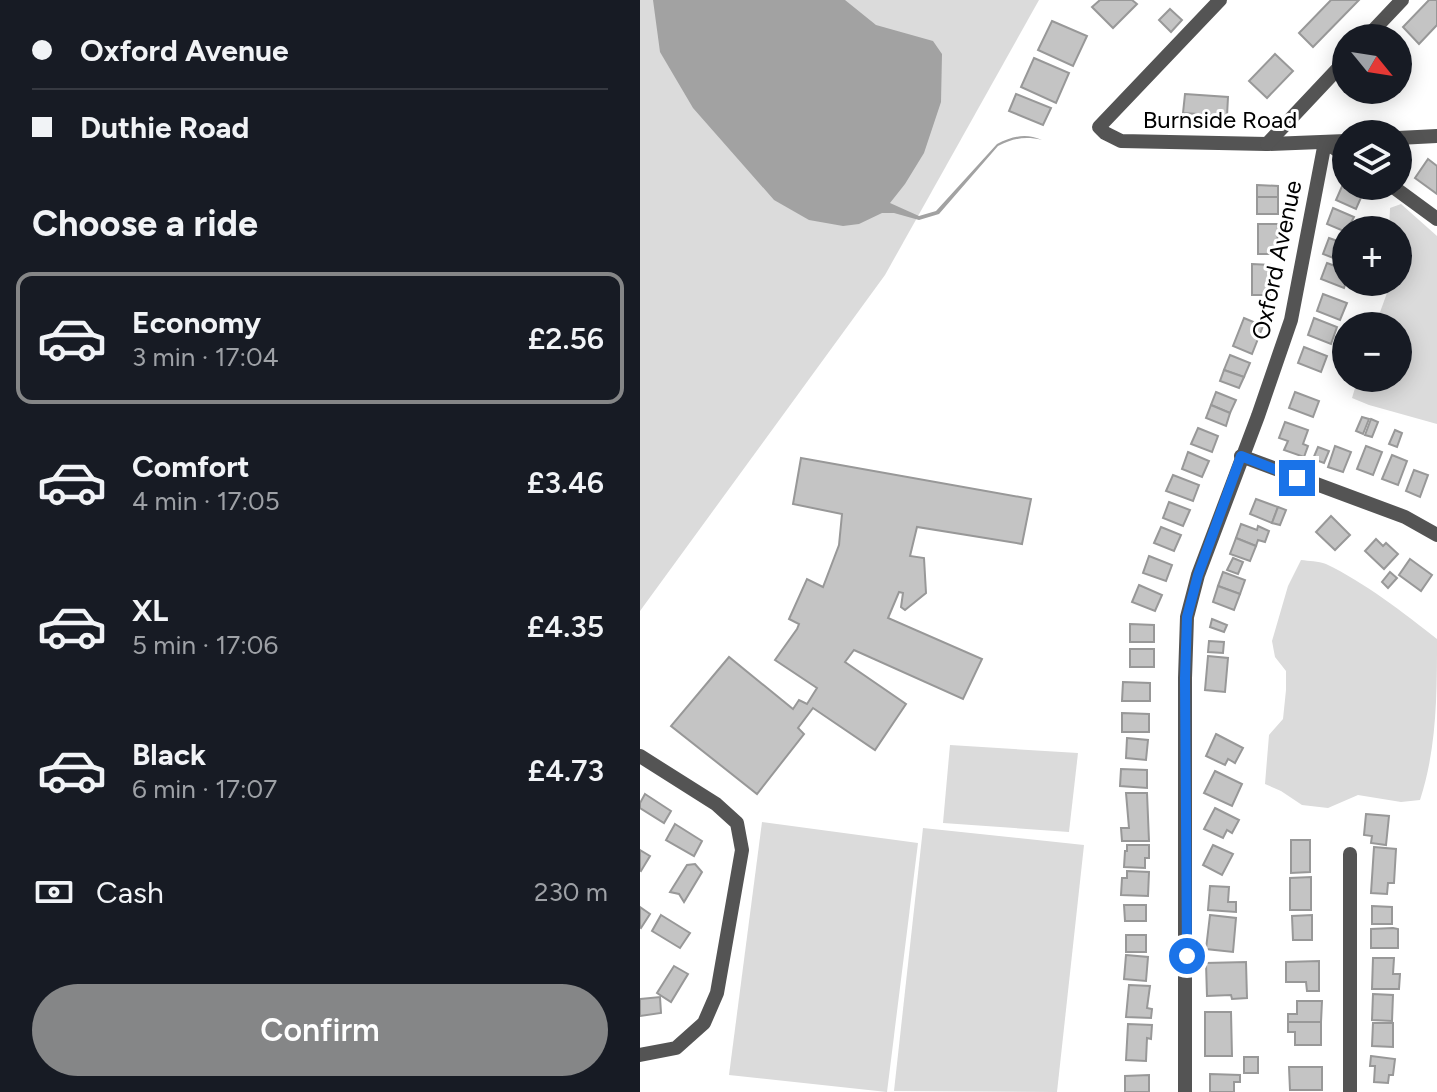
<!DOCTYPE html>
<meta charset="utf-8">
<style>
body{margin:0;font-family:Figtree,sans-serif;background:#20242c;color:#f1f3f6;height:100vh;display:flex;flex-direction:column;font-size:30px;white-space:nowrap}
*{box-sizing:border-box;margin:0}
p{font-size:26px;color:#9ea1a6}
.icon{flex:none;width:44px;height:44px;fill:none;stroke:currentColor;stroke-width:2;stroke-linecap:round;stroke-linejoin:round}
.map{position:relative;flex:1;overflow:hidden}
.panel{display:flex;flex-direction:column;background:#171b24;width:640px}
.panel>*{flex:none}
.guide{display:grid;align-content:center;height:176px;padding:0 32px;background:#171b24}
.needle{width:52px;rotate:120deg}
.controls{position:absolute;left:692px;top:24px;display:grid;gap:16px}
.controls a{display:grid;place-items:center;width:80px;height:80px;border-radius:50%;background:#171b24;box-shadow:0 4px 20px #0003;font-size:40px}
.end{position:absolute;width:36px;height:36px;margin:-18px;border:10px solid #1a73e8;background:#fff;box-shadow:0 0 0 4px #fff}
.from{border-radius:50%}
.guide b{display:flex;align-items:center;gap:28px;height:76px;font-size:30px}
.guide b+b{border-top:2px solid #363941}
.guide i{width:20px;height:20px;background:#f1f3f6}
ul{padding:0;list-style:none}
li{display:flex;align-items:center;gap:24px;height:132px;margin:0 16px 12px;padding:0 16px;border:4px solid transparent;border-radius:16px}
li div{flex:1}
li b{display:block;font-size:30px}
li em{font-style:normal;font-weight:600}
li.current{border-color:#858687}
li>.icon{width:72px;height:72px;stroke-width:1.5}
h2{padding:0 32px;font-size:36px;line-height:96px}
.pay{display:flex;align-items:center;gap:20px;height:88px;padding:0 32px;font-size:30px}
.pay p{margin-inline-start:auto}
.cta{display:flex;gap:16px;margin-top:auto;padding:16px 32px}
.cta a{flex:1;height:92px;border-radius:48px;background:#858687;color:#fff;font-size:32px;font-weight:600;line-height:92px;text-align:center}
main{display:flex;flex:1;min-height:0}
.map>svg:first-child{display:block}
.green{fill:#dbdbdb}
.water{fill:#a2a2a2}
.building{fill:#c4c4c4;stroke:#989898;stroke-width:2}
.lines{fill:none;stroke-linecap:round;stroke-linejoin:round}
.minor{stroke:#545454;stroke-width:14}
.route{stroke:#1a73e8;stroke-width:10}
.labels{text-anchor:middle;stroke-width:6;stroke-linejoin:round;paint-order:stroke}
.street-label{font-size:24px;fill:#000;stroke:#fff}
</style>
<main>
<section class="panel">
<div class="guide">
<b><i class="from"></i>Oxford Avenue</b>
<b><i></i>Duthie Road</b>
</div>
<h2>Choose a ride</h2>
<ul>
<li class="current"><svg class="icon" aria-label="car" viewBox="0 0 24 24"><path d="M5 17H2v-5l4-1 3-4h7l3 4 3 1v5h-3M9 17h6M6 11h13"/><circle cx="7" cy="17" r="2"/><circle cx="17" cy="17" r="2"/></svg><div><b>Economy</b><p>3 min · 17:04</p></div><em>£2.56</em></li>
<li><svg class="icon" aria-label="car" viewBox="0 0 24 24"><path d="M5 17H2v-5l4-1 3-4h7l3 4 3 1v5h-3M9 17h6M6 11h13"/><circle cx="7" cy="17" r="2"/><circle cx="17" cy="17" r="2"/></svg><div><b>Comfort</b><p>4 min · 17:05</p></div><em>£3.46</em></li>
<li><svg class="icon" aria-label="car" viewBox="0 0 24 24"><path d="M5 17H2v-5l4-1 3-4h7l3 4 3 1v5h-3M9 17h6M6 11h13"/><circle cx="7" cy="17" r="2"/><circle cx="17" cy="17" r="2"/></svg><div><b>XL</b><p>5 min · 17:06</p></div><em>£4.35</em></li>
<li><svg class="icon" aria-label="car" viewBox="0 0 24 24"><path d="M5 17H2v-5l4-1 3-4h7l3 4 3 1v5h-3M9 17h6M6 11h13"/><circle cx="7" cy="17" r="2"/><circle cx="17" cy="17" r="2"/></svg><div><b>Black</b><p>6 min · 17:07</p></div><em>£4.73</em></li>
</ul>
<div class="pay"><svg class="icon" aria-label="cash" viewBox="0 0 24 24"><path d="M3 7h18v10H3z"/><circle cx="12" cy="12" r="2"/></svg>Cash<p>230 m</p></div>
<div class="cta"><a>Confirm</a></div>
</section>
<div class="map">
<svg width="797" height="1092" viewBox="0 0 797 1092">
<rect width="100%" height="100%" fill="#fff"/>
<!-- green -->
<g class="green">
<polygon points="0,0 399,0 245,275 0,611"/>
<polygon points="761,204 797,236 797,424 729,405 712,398 718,378 758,378 758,326 735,326 751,282 758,282 758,230 749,230 750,208"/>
<path d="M 661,560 C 669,561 678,561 686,564 C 724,582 764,613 797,639 C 797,693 797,748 780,800 L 761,802 L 718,795 L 688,808 L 662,805 L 641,791 L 625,784 L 629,735 L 643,719 L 646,690 L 646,671 L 635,657 L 632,641 L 648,586 Z"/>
<polygon points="310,745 438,753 429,832 303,823"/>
<polygon points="122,822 278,843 247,1092 89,1075"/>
<polygon points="283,828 444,845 417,1092 254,1091"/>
</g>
<!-- water -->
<path class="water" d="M 13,0 L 205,0 L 236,25 L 293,41 L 302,54 L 301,102 L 284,153 L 265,184 L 250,203 L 279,216 L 296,211 L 357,144 C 373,136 386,133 402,140 C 386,136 373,138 358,146 L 299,214 L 279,220 L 254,213 L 242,213 L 219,224 L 203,226 L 169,220 L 134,200 L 53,108 L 20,52 Z"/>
<!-- building -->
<g class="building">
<polygon points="460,0 492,0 497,4 473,28 452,7"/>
<polygon points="691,0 719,0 673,47 659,33"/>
<polygon points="789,0 797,0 797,25 779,44 763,27"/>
<polygon points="530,9 542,20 531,32 519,20"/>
<polygon points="412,21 447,36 433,66 398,50"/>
<polygon points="635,54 653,71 627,98 609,81"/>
<polygon points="394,58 429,73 416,103 381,87"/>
<polygon points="376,94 411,108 403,125 369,111"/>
<polygon points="545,94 588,97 587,116 543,113"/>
<polygon points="788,159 797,166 797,194 775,178"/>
<polygon points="703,184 723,193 716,209 696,200"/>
<polygon points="617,185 638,186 638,197 617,197"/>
<rect x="617" y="197" width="21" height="17"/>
<polygon points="693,208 714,217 706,232 687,224"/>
<polygon points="618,224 638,224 637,254 618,254"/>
<polygon points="689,238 706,244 704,262 683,254"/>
<polygon points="687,263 706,270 706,282 704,288 681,279"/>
<polygon points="612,264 631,265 630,295 612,295"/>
<polygon points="683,294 707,303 700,320 677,311"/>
<polygon points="604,318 623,326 612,354 593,346"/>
<polygon points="674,318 697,327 691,344 668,335"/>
<polygon points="664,347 687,356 681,372 658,363"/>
<polygon points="590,355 610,363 604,377 584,370"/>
<polygon points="584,370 604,377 599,388 580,381"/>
<polygon points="576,392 596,400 590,413 571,405"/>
<polygon points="655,392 679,401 673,417 649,408"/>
<polygon points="571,405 590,413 586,426 566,418"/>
<polygon points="722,417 729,419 723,434 716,431"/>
<polygon points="731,419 738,422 732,437 725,435"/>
<polygon points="645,422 668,430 663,444 668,446 664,457 644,450 648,441 639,438"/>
<polygon points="558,428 578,436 572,452 551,444"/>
<polygon points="755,430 762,433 757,447 749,444"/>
<polygon points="695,446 711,452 703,472 688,467"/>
<polygon points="726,446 742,452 733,475 717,469"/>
<polygon points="678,447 689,451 684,463 673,459"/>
<polygon points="548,452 569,461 562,477 542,469"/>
<polygon points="752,455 767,461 758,485 742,479"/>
<polygon points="161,458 391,499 382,544 277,527 270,556 284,558 286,593 265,610 261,607 263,593 259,592 248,618 342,659 323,699 214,650 205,662 266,704 235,750 173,708 158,728 164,734 117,794 31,726 89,657 153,709 159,700 167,704 177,688 135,660 157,629 159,624 149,619 167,579 183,587 199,545 202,514 153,504"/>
<polygon points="774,470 788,475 780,497 766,491"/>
<polygon points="533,475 559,485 553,501 526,491"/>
<polygon points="616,499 638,507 632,523 610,514"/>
<polygon points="529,502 550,510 543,526 523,518"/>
<polygon points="638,507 646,510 640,525 632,523"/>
<polygon points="691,516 710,535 695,550 676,532"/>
<polygon points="601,524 617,530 618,526 629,531 625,542 618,540 616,546 596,538"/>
<polygon points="521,527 541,535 534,551 514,543"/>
<polygon points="596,538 616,546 610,561 590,554"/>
<polygon points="736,539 743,546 746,543 758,554 744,569 725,551"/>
<polygon points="509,556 532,565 526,581 503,573"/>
<polygon points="593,558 603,562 598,574 587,570"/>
<polygon points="770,559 792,575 781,591 759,575"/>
<polygon points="583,572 605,580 600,594 578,586"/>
<polygon points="750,572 757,578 748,588 742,582"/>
<polygon points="499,585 522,595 515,611 492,602"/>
<polygon points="578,586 600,594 594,610 573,602"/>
<polygon points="572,619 587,625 584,632 570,627"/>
<polygon points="490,624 514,625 514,642 490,642"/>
<polygon points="569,641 584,642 583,653 568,652"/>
<rect x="490" y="649" width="24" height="18"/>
<polygon points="568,656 588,658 585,692 565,690"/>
<polygon points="483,682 510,683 510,701 482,701"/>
<polygon points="482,713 509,714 509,732 482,732"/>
<polygon points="576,734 603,748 595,763 588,759 585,765 566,756"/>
<polygon points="487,738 508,740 506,760 486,758"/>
<polygon points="481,769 507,770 507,788 480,786"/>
<polygon points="575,771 602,784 592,806 564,793"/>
<polygon points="486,793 507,793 509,841 482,841 481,828 489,828"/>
<polygon points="5,794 31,811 24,823 0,808 0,803"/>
<polygon points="575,808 599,820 592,833 587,830 583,838 564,829"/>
<polygon points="726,814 749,816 746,845 731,843 732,836 724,835"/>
<polygon points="35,824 62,841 54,856 26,840"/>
<polygon points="651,840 670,840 670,872 651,873"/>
<polygon points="487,845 509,845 509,858 505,858 505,868 484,867 485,851 487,851"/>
<polygon points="573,845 593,854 582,875 563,865"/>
<polygon points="734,847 756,849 754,883 748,883 747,894 731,893"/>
<polygon points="0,850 10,856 1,871 0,870"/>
<polygon points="55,864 62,872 44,902 39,894 30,892 47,865"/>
<polygon points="487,871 509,872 508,896 481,895 482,878 487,878"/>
<polygon points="671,877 671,910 650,910 650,878"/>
<polygon points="570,886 589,887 588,902 596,902 596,912 568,910"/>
<polygon points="484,905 506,905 506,921 485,921"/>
<polygon points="732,906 752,907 752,924 732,924"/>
<polygon points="0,907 10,914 1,928 0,927"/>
<polygon points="21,915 50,933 40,948 12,931"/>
<polygon points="570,915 596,918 593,952 566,949"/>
<polygon points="672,915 672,940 653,940 652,916"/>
<polygon points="753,928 758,929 758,948 731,948 731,929"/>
<rect x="486" y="935" width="20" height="17"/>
<polygon points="486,955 508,957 506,981 484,979"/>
<polygon points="733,958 754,958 753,974 760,974 759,989 732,989"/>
<polygon points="679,961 679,991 667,991 666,982 646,982 646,962"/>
<polygon points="606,962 607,998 592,999 591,995 567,996 566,963"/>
<polygon points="34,966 48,974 31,1002 17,993"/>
<polygon points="489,985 510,986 507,1008 512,1009 511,1018 486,1017"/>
<polygon points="733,994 753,995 752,1021 732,1020"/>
<polygon points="20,997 21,1013 0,1016 0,999"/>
<polygon points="657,1001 682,1001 681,1022 648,1022 648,1014 657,1014"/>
<polygon points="565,1012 591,1012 592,1056 565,1056"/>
<polygon points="648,1022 681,1022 681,1045 655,1045 655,1032 648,1032"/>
<polygon points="733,1023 753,1023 753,1047 732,1046"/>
<polygon points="488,1024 512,1025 511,1039 507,1038 506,1061 486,1060"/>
<polygon points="731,1056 755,1059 753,1075 749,1075 748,1083 734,1082 735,1066 730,1066"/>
<rect x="604" y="1057" width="14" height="16"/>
<polygon points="649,1067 682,1067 682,1090 650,1090"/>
<polygon points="570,1074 600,1075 600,1082 594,1082 594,1092 570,1092"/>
<polygon points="509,1075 509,1092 485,1092 485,1076"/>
</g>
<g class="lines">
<!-- minor -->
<g class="minor">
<polyline points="580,0 459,127 465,133 481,141 627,144 706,141"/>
<polyline points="726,38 762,0"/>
<polyline points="758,138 797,136"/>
<polyline points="627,144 706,60"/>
<polyline points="752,186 797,219"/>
<polyline points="601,456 765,517 797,535"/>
<polyline points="0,756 76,804 97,823 102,850 77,993 64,1023 36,1048 0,1055"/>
<polyline points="710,854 710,1092"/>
<polyline points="545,1092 545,678 547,617 558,575 618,416 651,320 685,142 706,156"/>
</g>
</g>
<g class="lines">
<!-- route -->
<polyline class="route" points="547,956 545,678 547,617 558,575 601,456 657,478"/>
</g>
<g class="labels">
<!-- street labels -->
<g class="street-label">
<text x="580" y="128">Burnside Road</text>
<text transform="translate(637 260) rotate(-78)" y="8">Oxford Avenue</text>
</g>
</g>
</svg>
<div class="controls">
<a><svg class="needle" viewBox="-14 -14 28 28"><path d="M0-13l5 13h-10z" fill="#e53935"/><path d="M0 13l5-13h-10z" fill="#9ea1a6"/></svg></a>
<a><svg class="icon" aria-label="layers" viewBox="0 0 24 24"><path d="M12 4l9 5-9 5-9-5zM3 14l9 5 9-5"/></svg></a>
<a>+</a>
<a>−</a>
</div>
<i class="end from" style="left:547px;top:956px"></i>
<i class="end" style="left:657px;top:478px"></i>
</div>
</main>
